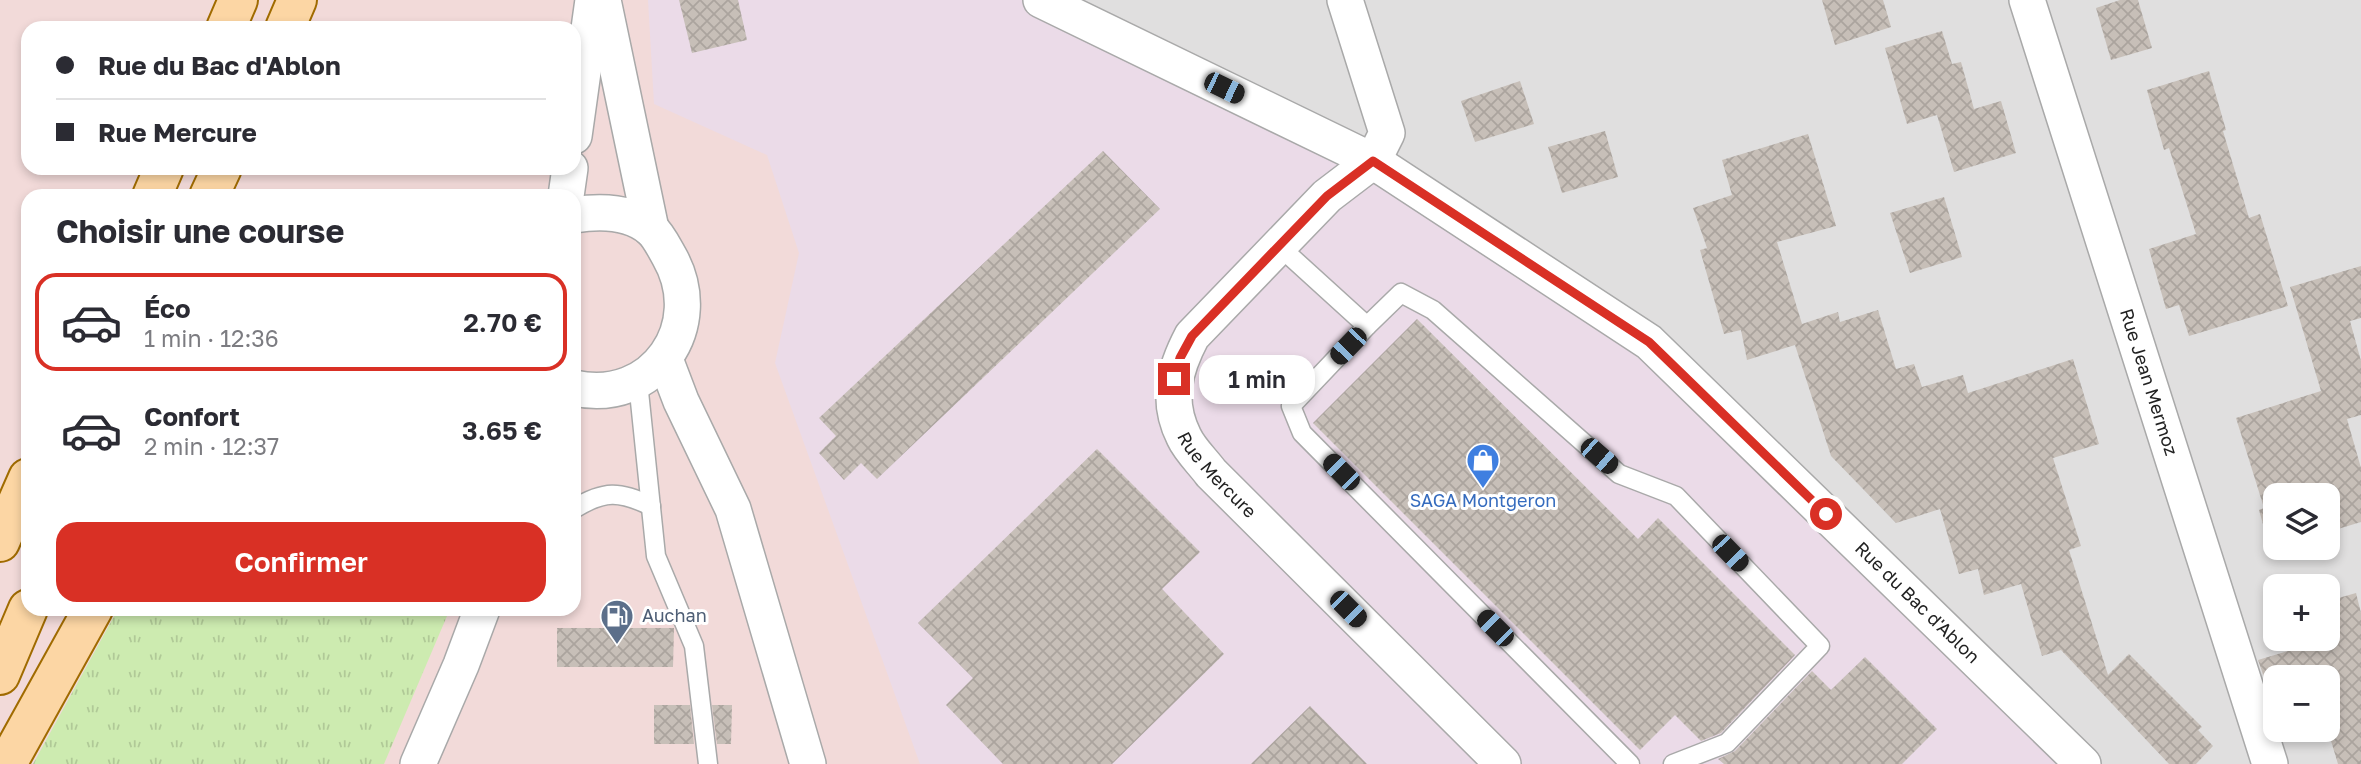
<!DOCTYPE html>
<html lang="fr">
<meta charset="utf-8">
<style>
body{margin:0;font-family:"Golos Text",sans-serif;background:#f2f2f3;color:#2b2b33;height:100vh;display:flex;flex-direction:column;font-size:26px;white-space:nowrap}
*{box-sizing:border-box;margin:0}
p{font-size:23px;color:#7c7c81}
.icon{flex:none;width:38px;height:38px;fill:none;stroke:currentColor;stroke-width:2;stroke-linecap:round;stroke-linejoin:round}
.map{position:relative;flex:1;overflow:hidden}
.side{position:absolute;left:21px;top:189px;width:560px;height:427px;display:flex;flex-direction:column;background:#fff;border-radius:21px;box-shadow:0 4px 10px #0003}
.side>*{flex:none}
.banner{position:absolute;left:21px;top:21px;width:560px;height:154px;border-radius:21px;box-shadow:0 4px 10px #0003;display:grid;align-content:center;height:154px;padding:0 35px;background:#fff}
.controls{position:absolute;left:2263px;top:483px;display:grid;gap:14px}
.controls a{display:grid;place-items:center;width:77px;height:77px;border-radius:14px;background:#fff;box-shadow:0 4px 10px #0003;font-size:35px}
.end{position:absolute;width:32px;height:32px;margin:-16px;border:9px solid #d93025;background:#fff;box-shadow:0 0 0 4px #fff}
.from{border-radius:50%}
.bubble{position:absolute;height:49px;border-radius:21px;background:#fff;box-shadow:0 4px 10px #0003;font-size:23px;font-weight:600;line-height:49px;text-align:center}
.car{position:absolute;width:21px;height:42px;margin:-21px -10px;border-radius:9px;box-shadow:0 0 5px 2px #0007;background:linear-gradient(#222 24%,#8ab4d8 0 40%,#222 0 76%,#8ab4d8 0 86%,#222 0)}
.banner b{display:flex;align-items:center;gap:24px;height:66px;font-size:26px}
.banner b+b{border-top:2px solid #e1e1e2}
.banner i{width:18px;height:18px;background:#2b2b33}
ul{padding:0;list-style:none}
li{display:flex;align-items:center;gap:21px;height:98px;margin:0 14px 10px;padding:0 21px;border:4px solid transparent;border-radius:21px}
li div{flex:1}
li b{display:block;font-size:26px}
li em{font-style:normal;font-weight:600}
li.selected{border-color:#d93025}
li>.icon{width:63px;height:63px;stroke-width:1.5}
h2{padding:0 35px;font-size:32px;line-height:84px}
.button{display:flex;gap:14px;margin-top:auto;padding:14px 35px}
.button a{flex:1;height:80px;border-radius:21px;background:#d93025;color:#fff;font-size:28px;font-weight:600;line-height:80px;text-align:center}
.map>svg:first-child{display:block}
.residential{fill:#e0dfdf;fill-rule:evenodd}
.commercial{fill:#f2dad9;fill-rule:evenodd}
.industrial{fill:#ebdbe8}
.grass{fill:url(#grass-tufts)}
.building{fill:url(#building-cross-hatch)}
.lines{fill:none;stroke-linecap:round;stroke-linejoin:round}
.service-casing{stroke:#a9a9a9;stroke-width:21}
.minor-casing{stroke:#a9a9a9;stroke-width:38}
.primary-casing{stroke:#a06b00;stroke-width:42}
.service{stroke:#fff;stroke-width:18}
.minor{stroke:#fff;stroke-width:35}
.primary{stroke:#fcd6a4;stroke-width:38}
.route{stroke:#d93025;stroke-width:9}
.labels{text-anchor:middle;stroke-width:6;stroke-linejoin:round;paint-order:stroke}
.street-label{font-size:18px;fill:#222;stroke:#fff}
.shop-label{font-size:18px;fill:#366cbe;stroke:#fff}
.service-label{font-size:18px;fill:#4e5e75;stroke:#fff;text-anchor:start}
</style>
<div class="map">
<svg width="2361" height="764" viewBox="0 0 2361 764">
<defs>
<pattern id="grass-tufts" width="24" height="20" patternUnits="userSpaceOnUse" patternTransform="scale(1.75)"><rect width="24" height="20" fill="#cdebb0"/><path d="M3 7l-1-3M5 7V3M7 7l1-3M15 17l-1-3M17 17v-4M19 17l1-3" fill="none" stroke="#b0c997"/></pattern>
<pattern id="building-cross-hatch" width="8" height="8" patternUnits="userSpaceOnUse" patternTransform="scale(1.75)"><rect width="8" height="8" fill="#c7bfb8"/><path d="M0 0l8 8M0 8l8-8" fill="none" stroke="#aba49e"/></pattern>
</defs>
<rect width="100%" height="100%" fill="#f2efe9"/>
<!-- residential -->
<path class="residential" d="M 1011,0 L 2361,0 L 2361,764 L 2060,764 ZM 2275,495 L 2328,495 L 2328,548 L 2275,548 ZM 2275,586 L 2328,586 L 2328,639 L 2275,639 ZM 2275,677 L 2328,677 L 2328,730 L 2275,730 Z"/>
<!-- commercial -->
<path class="commercial" d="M 0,0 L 1011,0 L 2060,764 L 0,764 ZM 28,28 L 574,28 L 574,168 L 28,168 ZM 28,196 L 574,196 L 574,609 L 28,609 Z"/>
<!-- industrial -->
<polygon class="industrial" points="648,0 1027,0 1428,200 1640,341 2061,764 920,764 775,363 799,253 767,155 654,104"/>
<!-- grass -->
<polygon class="grass" points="118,609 450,609 384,764 33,764"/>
<!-- building -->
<g class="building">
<polygon points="679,0 738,0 747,40 692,53"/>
<polygon points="1822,0 1883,0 1891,27 1835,45"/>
<polygon points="2120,0 2138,0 2152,48 2111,60 2096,8"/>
<polygon points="1942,31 1952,64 1961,62 1974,109 2001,101 2016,153 1954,172 1937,115 1907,124 1885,48"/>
<polygon points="2209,71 2226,130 2223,131 2249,218 2260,214 2288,306 2189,336 2179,305 2166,309 2149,249 2196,234 2169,148 2164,150 2147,90"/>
<polygon points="1520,81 1534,124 1475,142 1461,101"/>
<polygon points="1605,131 1618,177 1562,193 1548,147"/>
<polygon points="1808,134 1836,226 1777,242 1802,324 1838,312 1840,322 1878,310 1896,369 1914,364 1922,387 1963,375 1968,393 2073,359 2099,444 2053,458 2081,546 2069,550 2108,675 2129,654 2202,727 2198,730 2213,746 2196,764 2169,764 2061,650 2042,656 2021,584 1984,595 1978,569 1959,574 1940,509 1896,523 1831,456 1795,345 1747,360 1741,330 1724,334 1700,250 1707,248 1693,208 1732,195 1722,160"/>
<polygon points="1103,151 1160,209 877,479 861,463 844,480 819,453 836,436 819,418"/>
<polygon points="1944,197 1962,257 1910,273 1890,213"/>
<polygon points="2361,266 2361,318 2350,321 2361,361 2361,415 2347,419 2361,468 2361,522 2328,532 2328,495 2275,495 2276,548 2270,549 2259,510 2264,508 2236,418 2321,391 2290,287"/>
<polygon points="1417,319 1638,539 1658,518 1795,655 1721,733 1701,741 1675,715 1640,750 1313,423"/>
<polygon points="1097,449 1200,552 1162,589 1224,654 1112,764 1003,764 946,705 973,678 918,623"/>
<polygon points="2356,593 2361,613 2361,764 2338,764 2328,731 2328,677 2264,677 2258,660 2328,639 2328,601"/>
<polygon points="557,628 674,628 673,667 557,667"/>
<polygon points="1865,657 1937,729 1902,764 1724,764 1718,759 1735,751 1812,671 1831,690"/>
<polygon points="654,705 690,705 694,744 654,744"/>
<polygon points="712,705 732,705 731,744 717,744"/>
<polygon points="1310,706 1367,764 1251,764"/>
</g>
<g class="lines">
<defs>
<g id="service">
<polyline points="1279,246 1367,326"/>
<polyline points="638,382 656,556 694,646 708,764"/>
<path d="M 574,509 C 604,490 620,491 651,506"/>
<polyline points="1630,764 1302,433 1291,406 1367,326 1401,293 1433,310 1619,474 1676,496 1820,646 1727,743 1673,764"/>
</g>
<g id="minor">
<polyline points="603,0 651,229"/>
<path id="s1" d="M 1041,0 L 1373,161 L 1649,342 L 2083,764"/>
<path id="s2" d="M 1345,0 L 1387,133 L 1373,161 L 1327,196 L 1192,336 C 1174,370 1166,401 1184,437 C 1190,450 1203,462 1211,473 L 1503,764"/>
<path id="s3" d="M 2027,0 L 2270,764"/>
<polyline points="574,136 593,0"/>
<polyline points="566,196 570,168"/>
<path d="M 574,215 C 599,211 630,211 651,229 C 658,235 664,247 669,256 C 709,325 654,406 574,388"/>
<polyline points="665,359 681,401 733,509 808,764"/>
<polyline points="418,764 461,665 482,609"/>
</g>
<g id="primary">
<polyline points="226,28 238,0"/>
<polyline points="285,28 297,0"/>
<polyline points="152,196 164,168"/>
<polyline points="209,196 222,168"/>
<polyline points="0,542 28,478"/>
<polyline points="0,675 28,609"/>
<polyline points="7,764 93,609"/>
</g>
</defs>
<!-- service casing -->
<use href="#service" class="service-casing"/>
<!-- minor casing -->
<use href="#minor" class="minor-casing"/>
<!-- primary casing -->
<use href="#primary" class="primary-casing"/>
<!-- service -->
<use href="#service" class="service"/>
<!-- minor -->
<use href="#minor" class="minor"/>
<!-- primary -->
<use href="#primary" class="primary"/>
</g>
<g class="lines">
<!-- route -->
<polyline class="route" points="1174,379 1180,358 1192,336 1327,196 1373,161 1649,342 1826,514"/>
</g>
<!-- icons -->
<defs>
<symbol id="shop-pin" viewBox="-11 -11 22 30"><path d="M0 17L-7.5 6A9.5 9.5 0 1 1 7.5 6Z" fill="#3f7fe0" stroke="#fff"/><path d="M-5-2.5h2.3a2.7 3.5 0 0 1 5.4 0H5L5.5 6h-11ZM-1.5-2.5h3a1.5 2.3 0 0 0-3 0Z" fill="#fff"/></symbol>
<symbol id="fuel-pin" viewBox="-11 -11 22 30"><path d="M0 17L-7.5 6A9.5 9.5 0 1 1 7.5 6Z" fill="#5c6f8a" stroke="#fff"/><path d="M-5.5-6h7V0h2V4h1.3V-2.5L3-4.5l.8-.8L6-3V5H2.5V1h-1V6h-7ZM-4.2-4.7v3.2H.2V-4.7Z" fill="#fff"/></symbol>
</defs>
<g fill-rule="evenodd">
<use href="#shop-pin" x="1464" y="441" width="38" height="52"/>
<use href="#fuel-pin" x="598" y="597" width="38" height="52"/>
</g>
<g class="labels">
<!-- street labels -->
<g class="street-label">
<text dy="6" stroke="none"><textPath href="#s3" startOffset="401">Rue Jean Mermoz</textPath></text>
<text dy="6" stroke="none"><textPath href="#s2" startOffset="579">Rue Mercure</textPath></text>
<text dy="6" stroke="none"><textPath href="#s1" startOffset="1073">Rue du Bac d'Ablon</textPath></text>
</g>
<!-- shop labels -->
<g class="shop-label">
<text x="1483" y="507">SAGA Montgeron</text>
</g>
<!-- service labels -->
<g class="service-label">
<text x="642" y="622">Auchan</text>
</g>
</g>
</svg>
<div class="controls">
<a><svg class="icon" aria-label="layers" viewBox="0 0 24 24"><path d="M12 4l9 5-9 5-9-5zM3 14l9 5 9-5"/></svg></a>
<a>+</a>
<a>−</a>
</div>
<i class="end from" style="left:1826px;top:514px"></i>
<i class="end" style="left:1174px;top:379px"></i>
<div class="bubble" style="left:1199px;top:355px;width:116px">1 min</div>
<i class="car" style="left:1224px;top:88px;rotate:116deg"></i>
<i class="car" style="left:1348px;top:346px;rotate:224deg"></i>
<i class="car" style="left:1599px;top:456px;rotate:131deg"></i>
<i class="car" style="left:1341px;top:472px;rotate:315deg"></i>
<i class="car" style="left:1730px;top:553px;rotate:136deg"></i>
<i class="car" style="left:1348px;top:609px;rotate:135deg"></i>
<i class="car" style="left:1495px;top:628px;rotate:315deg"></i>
<div class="banner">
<b><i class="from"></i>Rue du Bac d'Ablon</b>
<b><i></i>Rue Mercure</b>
</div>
<section class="side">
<h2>Choisir une course</h2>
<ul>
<li class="selected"><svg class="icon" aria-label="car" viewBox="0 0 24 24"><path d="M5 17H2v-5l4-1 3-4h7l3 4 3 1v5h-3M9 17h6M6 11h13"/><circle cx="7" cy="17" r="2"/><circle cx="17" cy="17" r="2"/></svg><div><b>Éco</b><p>1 min · 12:36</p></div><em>2.70 €</em></li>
<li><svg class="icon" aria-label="car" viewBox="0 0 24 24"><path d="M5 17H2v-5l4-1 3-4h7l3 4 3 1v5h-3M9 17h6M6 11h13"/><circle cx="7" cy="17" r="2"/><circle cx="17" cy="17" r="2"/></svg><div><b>Confort</b><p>2 min · 12:37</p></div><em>3.65 €</em></li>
</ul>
<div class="button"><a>Confirmer</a></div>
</section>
</div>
